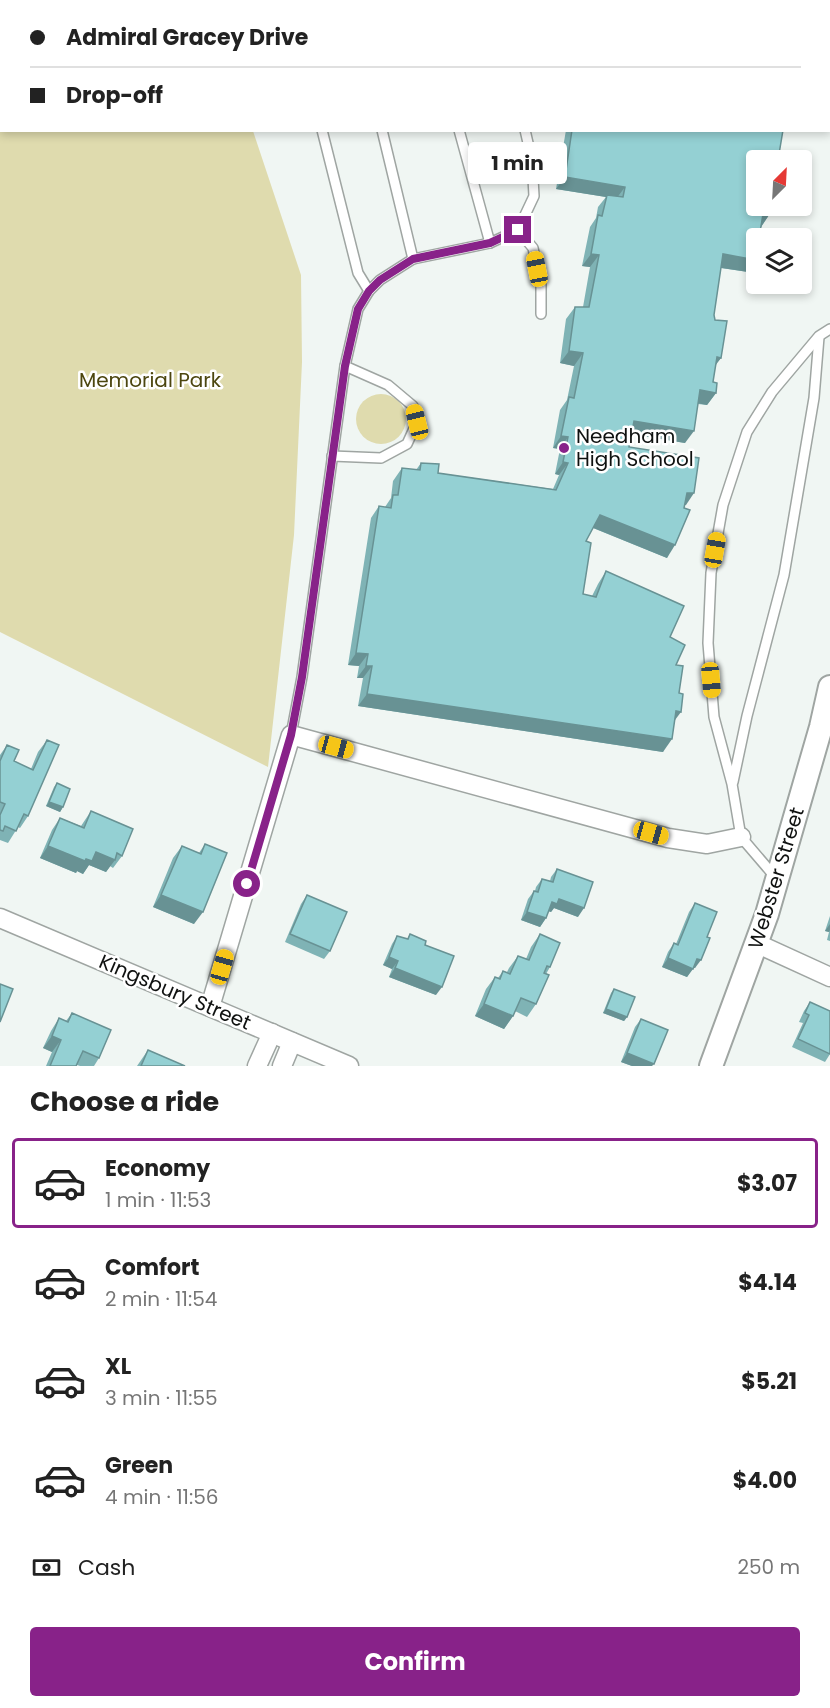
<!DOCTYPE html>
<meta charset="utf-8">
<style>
body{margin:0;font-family:Poppins,sans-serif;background:#f2f2f2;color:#222;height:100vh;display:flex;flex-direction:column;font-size:22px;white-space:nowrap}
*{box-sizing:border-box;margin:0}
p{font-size:20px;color:#767676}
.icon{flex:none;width:33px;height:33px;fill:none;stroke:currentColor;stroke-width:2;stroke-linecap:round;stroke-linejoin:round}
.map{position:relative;height:1066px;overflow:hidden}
.sheet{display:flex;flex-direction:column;background:#fff;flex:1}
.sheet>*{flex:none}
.top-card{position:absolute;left:0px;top:0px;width:831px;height:132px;box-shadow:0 3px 9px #0003;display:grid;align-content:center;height:132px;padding:0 30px;background:#fff}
.needle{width:39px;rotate:24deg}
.fabs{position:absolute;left:746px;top:150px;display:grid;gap:12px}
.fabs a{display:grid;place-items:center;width:66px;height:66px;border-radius:6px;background:#fff;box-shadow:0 3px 9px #0003;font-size:30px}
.end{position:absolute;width:27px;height:27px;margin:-14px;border:8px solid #882289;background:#fff;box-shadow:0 0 0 3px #fff}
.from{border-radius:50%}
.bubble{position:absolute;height:42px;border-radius:6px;background:#fff;box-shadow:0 3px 9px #0003;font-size:20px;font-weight:700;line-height:42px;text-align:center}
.car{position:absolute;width:18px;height:36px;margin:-18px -9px;border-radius:8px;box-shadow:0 0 4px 2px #0007;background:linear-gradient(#f5c518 24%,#345 0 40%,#f5c518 0 76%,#345 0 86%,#f5c518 0)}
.top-card b{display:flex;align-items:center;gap:21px;height:57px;font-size:22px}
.top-card b+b{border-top:2px solid #e0e0e0}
.top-card i{width:15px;height:15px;background:#222}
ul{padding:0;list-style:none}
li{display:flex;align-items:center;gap:18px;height:90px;margin:0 12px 9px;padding:0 18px;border:3px solid transparent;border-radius:6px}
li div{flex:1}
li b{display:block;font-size:22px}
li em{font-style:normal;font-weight:700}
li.active{border-color:#882289}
li>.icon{width:54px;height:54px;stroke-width:1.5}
h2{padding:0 30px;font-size:27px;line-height:72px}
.pay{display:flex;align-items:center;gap:15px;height:66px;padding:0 30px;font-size:22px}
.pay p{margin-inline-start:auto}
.action{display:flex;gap:12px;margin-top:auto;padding:12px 30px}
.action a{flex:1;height:69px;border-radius:6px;background:#882289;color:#fff;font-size:24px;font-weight:700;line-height:69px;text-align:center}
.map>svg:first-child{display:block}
.green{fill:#dfdbae}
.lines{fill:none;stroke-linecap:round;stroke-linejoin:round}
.service-casing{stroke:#9fa5a2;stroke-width:12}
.minor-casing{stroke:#9fa5a2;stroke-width:21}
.tertiary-casing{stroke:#9fa5a2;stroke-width:26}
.service{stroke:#fff;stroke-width:9}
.minor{stroke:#fff;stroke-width:18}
.tertiary{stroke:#fff;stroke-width:22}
.wall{fill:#7fb3b5}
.shaded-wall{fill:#689294}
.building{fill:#94d0d3;stroke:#689294;stroke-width:1.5}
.route{stroke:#882289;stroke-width:8}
.poi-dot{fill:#882289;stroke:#fff;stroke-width:2}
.labels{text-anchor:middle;stroke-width:5;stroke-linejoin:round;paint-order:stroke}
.park-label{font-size:20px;fill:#4c460f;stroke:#fff}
.poi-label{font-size:20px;fill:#0f1110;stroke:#fff;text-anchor:start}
.street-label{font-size:20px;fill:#0f1110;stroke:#fff}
</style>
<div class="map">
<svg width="830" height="1066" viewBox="0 0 830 1066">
<rect width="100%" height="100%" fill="#f0f6f3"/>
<!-- green -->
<g class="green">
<polygon points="0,0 210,0 210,1 2,2 2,130 253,131 301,275 302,362 294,535 268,767 0,632"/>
<circle cx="381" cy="419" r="25"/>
</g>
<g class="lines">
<defs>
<g id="service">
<polyline points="88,0 88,2"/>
<polyline points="288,0 289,2"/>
<polyline points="351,0 351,2"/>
<polyline points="622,0 623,2"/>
<polyline points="568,2 574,0"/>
<polyline points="0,26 2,25"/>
<polyline points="322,130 358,273 369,291"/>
<polyline points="382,130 413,259"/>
<polyline points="459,130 490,243"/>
<polyline points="518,230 533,248 541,285 541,314"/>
<polyline points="332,456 381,458 407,444 417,422 413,406 388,385 345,366"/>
<polyline points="291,735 302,677 345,366 358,309 369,291 380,280 413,259 490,243 518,230 534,196 532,160 525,130"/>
<polyline points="733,782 747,716 784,575 814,398 819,337"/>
<polyline points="776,878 741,837 732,784 714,717 708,643 711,573 723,505 747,432 772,392 819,336 830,329"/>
</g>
<g id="minor">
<polyline points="0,918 349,1066"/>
<polyline points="758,944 830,977"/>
<polyline points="210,1007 291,735 668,838 707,844 741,837"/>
<polyline points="257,1066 272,1033"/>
<polyline points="282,1066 292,1042"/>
</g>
<polyline id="tertiary" points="711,1066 767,914 821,727 830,687"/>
</defs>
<!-- service casing -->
<use href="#service" class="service-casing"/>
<!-- minor casing -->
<use href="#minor" class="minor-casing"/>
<!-- tertiary casing -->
<use href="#tertiary" class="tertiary-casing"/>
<!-- service -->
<use href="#service" class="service"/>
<!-- minor -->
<use href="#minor" class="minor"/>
<!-- tertiary -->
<use href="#tertiary" class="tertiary"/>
</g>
<!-- wall -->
<g class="wall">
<polygon points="111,0 202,0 202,2 112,2"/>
<polygon points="566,130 783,130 769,215 761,227 755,273 721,268 714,315 721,358 715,365 713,382 716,393 707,405 698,404 685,443 631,434 629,447 686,505 685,505 667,558 593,528 586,541 583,594 592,596 598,584 606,571 670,637 676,665 675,721 663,752 358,706 363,678 357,678 359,666 348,665 371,518 379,506 385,507 391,498 393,481 402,468 416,470 421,463 438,473 553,489 559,475 555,474 560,449 553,448 560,410 567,400 574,366 560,363 566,319 575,307 583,307 590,267 582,266 590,227 596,218 598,207 606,197 556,189"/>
<polygon points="47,740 28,816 20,828 18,827 8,843 0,840 0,755 7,745 14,761 31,769 38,752"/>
<polygon points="57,783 63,807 60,812 46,806 54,787"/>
<polygon points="91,811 122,856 113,868 110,866 106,872 89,865 83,874 77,871 76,873 40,858 52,830 60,818 81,826"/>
<polygon points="205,844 194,924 153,907 173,858 182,846 199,853"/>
<polygon points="557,869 578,917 554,908 551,912 548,911 546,918 540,927 521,920 528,899 534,891 535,891 536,887 542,879 550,881 551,877"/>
<polygon points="307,895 330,951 324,959 285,942 301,904"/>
<polygon points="695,903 707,937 695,968 693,968 687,977 662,967 668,952 674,943 676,944 689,912"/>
<polygon points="830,916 830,941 827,940 829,932 825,931"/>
<polygon points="410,934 425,945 436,995 389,977 392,969 383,965 392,944 397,936 407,939"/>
<polygon points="540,934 550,967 546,974 536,1004 527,1017 515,1011 513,1016 504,1029 475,1016 486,989 495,977 498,978 503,971 507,972 509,968 518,956 526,959 531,947"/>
<polygon points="614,989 627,1017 624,1021 603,1013 611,993"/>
<polygon points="810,1002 830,1011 830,1054 825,1062 792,1047 803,1023 799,1022 804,1011"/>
<polygon points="72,1013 99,1058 94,1066 80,1066 77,1065 76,1066 46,1066 52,1052 43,1048 51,1031 59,1018 66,1021"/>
<polygon points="641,1019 652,1066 632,1066 621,1062 635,1027"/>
<polygon points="148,1050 185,1066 137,1066"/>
</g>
<!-- shaded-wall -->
<g class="shaded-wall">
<polygon points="565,177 625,187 616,199 607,195 606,197 556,189"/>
<polygon points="763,214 769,215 761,227"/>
<polygon points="591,254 599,255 590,267 582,266"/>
<polygon points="723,254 756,260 756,271 755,273 715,267"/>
<polygon points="569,351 583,353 574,366 560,363"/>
<polygon points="717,357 721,358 712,370"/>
<polygon points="700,390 716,393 707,405 691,402"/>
<polygon points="634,421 694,431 685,443 625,433"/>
<polygon points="561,436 568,437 560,449 553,448"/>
<polygon points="563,462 568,463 559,475 555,474"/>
<polygon points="687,493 694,493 686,505 678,506"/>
<polygon points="600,515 675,545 667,558 591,527"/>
<polygon points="356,653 368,654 359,666 348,665"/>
<polygon points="366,666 372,666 363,678 357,678"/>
<polygon points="367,694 672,739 663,752 358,706"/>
<polygon points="676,711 681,712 672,724"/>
<polygon points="49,802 63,807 60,812 46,806"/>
<polygon points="48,846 86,859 96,852 115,860 106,872 89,865 83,874 77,871 76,873 40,858"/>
<polygon points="161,895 203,912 194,924 153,907"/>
<polygon points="559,899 584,908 578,917 554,908 551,912 546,910 552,902"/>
<polygon points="527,912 546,918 540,927 521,920"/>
<polygon points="830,924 830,930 829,932 825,931"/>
<polygon points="389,957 398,961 392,969 383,965"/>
<polygon points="668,958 693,969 687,977 662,967"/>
<polygon points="697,959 701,960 695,968 691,967"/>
<polygon points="395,968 442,987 436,995 389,977"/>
<polygon points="484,1004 513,1016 504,1029 475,1016"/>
<polygon points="606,1009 627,1017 624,1021 603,1013"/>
<polygon points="52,1036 61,1040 52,1052 43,1048"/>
<polygon points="627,1053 654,1064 652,1066 632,1066 621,1062"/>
</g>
<!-- building -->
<g class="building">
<rect x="128" y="0" width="74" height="2"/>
<polygon points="572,130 783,130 778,160 756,160 756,206 771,206 769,215 763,214 759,238 756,238 756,260 723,254 714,315 715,320 727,321 721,358 717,357 713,382 717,383 716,393 700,390 694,431 634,421 629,447 699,458 694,493 687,493 684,508 690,510 675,545 600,515 586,541 591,543 583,594 596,597 606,571 684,606 670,637 685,645 676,665 683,666 679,693 683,694 681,712 676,711 672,739 367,694 372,666 366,666 368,654 356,653 379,506 391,508 393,495 398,495 402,468 420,470 421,463 439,464 438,473 556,490 568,463 563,462 568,437 561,436 569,397 574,398 583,353 569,351 575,307 589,307 599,255 591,254 598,215 602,216 607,195 623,197 625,187 565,177"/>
<polygon points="47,740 59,745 28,816 24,814 16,831 5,826 3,831 0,830 0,815 5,804 0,802 0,761 7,745 19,750 14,761 33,770"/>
<polygon points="57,783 70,789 63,807 49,802"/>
<polygon points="91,811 133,829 122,856 117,853 115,860 96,852 92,861 86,859 85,861 48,846 60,818 84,828"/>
<polygon points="205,844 227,853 203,912 161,895 182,846 201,854"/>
<polygon points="557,869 593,882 584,908 559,899 557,904 552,902 546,918 527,912 534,891 538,892 542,879 553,882"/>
<polygon points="307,895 347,912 330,951 290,934"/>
<polygon points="695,903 717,912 707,937 710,938 701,960 697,959 693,969 668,958 674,943 678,945"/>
<polygon points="410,934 426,941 425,945 454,956 442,987 395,968 398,961 389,957 397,936 408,939"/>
<polygon points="540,934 560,943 550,967 547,966 544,973 549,975 536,1004 521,998 513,1016 484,1004 495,977 500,979 503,971 510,974 518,956 529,960"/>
<polygon points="0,984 13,989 0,1022"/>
<polygon points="614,989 635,997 627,1017 606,1009"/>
<polygon points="810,1002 830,1011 830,1054 798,1039 809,1015 805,1013"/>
<polygon points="72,1013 111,1030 99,1058 83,1051 76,1066 50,1066 61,1040 52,1036 59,1018 68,1022"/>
<polygon points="641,1019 668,1030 654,1064 627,1053"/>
<polygon points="148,1050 185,1066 141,1066"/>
</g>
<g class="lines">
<!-- route -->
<polyline class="route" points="247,884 291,735 302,677 345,366 358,309 369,291 380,280 413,259 490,243 518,230"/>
</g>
<!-- markers -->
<circle class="poi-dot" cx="564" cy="448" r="6"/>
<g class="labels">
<!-- park labels -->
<g class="park-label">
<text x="150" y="387">Memorial Park</text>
</g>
<!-- poi labels -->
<g class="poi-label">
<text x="576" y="443">Needham<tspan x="576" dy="23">High School</tspan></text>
</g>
<!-- street labels -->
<g class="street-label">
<text transform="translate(776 878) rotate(-73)" y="7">Webster Street</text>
<text transform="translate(175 992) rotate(23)" y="7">Kingsbury Street</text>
</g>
</g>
</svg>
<div class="fabs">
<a><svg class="needle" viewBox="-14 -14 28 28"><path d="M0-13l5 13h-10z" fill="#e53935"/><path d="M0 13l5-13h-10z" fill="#767676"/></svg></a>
<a><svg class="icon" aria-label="layers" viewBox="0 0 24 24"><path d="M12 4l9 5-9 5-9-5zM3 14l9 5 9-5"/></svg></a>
</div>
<i class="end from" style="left:247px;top:884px"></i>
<i class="end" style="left:518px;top:230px"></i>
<div class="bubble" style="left:468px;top:142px;width:99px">1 min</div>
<i class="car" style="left:537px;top:269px;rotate:349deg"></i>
<i class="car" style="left:417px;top:422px;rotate:346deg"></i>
<i class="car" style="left:715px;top:550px;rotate:10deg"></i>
<i class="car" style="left:711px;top:680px;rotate:175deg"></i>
<i class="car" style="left:336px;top:747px;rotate:105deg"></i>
<i class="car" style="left:651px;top:833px;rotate:106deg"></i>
<i class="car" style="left:222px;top:967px;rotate:16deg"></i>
<div class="top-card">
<b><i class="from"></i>Admiral Gracey Drive</b>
<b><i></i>Drop-off</b>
</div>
</div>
<section class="sheet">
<h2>Choose a ride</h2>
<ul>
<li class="active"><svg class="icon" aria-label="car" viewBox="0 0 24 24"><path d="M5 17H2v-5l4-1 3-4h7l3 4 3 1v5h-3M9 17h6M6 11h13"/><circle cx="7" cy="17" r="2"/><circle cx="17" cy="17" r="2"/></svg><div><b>Economy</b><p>1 min · 11:53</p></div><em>$3.07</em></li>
<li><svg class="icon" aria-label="car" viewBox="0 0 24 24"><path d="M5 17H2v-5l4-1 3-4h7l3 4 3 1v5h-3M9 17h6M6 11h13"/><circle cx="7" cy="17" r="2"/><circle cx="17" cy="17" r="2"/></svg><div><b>Comfort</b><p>2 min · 11:54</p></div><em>$4.14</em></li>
<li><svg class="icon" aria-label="car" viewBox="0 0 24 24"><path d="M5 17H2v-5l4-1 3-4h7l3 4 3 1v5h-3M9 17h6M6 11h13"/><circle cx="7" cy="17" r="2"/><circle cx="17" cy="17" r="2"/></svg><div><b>XL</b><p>3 min · 11:55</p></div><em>$5.21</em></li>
<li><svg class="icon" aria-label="car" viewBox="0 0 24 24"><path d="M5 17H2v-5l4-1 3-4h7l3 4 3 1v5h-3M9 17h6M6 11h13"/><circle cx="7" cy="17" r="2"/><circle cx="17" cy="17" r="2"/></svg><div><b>Green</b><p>4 min · 11:56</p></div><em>$4.00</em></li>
</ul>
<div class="pay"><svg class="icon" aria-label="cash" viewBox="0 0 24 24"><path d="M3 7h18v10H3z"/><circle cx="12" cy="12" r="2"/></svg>Cash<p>250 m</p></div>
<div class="action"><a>Confirm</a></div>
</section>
